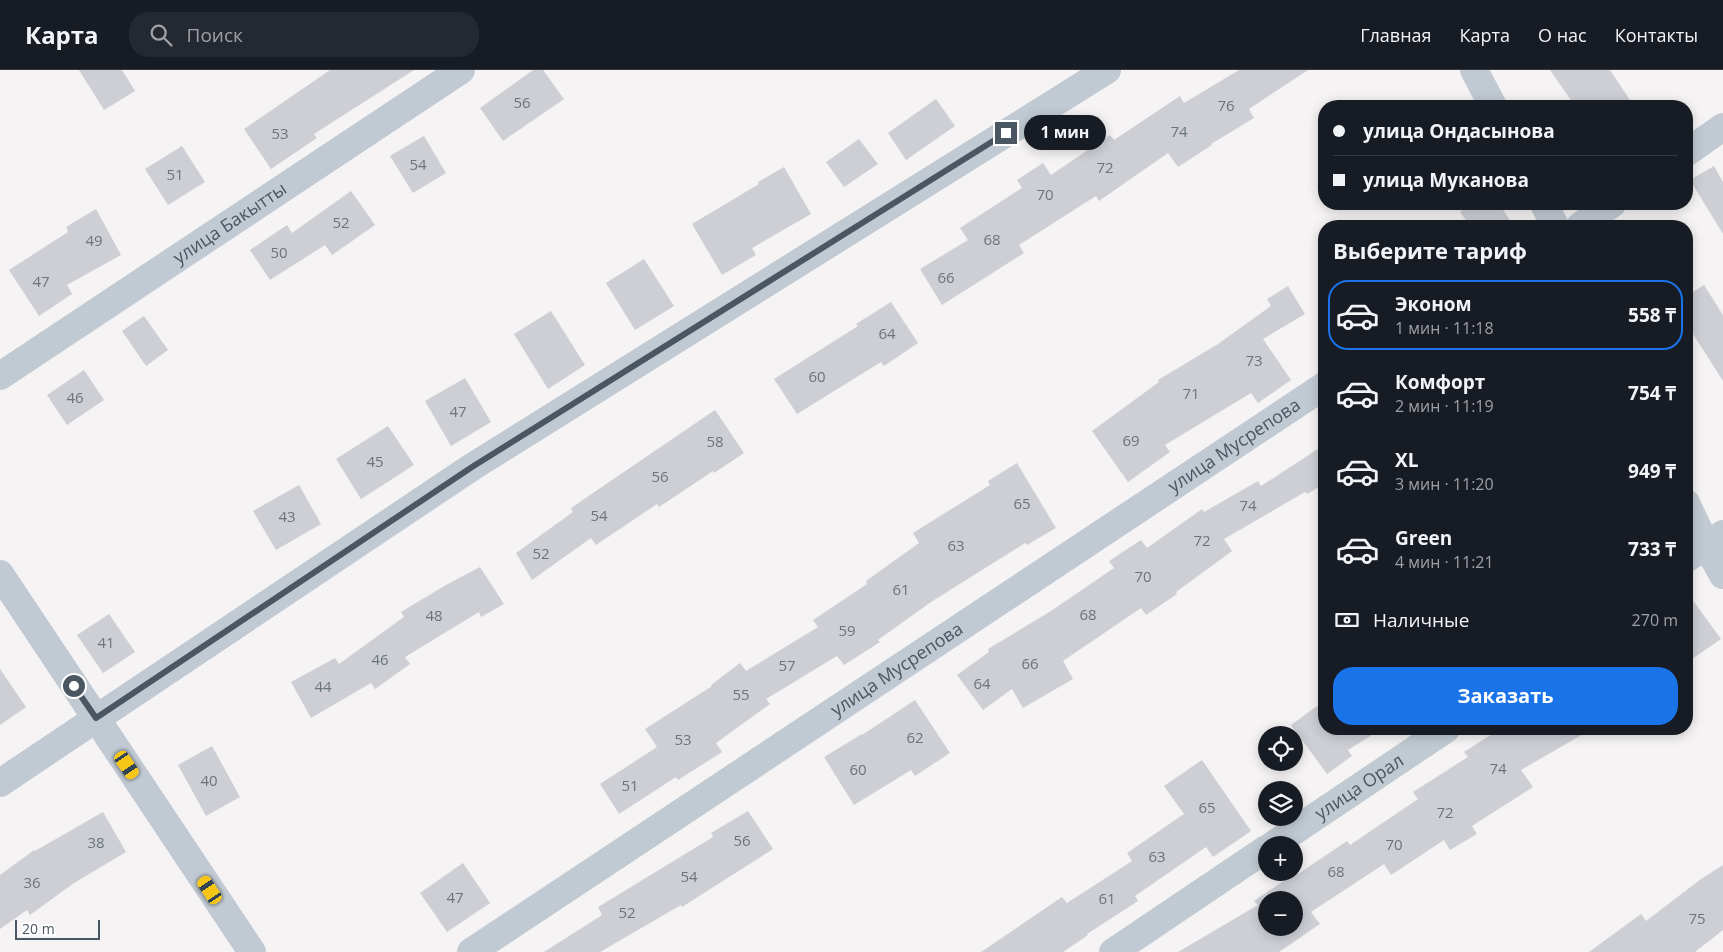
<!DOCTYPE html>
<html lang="ru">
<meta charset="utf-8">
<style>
body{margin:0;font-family:"Open Sans",sans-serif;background:#242831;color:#f1f3f6;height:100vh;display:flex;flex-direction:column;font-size:19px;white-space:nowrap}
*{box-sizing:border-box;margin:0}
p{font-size:16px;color:#9ea1a6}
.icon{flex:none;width:28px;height:28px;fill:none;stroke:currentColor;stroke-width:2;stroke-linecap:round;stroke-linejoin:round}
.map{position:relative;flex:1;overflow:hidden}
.drawer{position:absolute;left:1318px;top:150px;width:375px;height:515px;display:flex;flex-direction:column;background:#171b24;border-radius:20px;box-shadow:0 2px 12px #0003}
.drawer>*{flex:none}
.banner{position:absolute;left:1318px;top:30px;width:375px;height:110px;border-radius:20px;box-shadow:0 2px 12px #0003;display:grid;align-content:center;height:110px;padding:0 15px;background:#171b24}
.buttons{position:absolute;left:1258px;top:656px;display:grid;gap:10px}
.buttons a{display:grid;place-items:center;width:45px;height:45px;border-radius:50%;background:#171b24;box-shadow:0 2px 12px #0003;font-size:25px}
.scale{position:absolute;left:15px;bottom:12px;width:85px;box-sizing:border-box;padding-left:5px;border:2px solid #4a5661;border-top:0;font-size:14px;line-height:18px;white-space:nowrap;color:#4a5661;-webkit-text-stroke:4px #fff;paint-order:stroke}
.end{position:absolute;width:22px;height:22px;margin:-11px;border:6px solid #4a5661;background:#fff;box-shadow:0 0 0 2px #fff}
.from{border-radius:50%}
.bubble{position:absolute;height:35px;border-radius:18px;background:#171b24;box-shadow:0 2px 12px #0003;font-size:16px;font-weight:700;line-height:35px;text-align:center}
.car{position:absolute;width:15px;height:30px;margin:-15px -8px;border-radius:6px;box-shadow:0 0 4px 1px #0007;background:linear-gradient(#f5c518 24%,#345 0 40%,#f5c518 0 76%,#345 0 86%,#f5c518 0)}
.banner b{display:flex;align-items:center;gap:18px;height:48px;font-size:19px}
.banner b+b{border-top:1px solid #363941}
.banner i{width:12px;height:12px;background:#f1f3f6}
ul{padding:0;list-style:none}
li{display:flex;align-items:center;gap:15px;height:70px;margin:0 10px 8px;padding:0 5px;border:2px solid transparent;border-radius:20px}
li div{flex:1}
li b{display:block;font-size:19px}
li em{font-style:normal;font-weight:700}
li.current{border-color:#1a73e8}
li>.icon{width:45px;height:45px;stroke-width:1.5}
h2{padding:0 15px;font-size:22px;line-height:60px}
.pay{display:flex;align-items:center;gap:12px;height:55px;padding:0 15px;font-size:19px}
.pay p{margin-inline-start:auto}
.primary-button{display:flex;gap:10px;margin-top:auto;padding:10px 15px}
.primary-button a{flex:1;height:58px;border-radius:20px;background:#1a73e8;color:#fff;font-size:20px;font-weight:700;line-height:58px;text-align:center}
header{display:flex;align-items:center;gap:30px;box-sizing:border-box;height:70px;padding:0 25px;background:#171b24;border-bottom:1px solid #363941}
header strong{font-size:24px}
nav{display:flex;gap:28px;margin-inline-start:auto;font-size:18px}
.search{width:350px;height:45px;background:#242831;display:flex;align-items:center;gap:12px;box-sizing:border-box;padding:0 18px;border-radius:20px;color:#9ea1a6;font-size:19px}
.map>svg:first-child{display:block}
.building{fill:#cdcfd5;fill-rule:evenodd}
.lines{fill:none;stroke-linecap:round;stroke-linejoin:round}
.minor{stroke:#c1cad2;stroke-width:28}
.route{stroke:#4a5661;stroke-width:6}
.labels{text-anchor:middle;stroke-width:4.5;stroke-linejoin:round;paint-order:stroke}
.number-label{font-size:15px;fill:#6b747e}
.street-label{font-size:18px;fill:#4a5661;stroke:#fff}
</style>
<header>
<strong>Карта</strong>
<div class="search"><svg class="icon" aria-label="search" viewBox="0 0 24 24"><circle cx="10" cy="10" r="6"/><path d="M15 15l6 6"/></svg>Поиск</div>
<nav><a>Главная</a><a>Карта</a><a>О нас</a><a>Контакты</a></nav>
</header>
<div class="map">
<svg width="1723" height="882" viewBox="0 0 1723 882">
<rect width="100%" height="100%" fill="#f5f3f3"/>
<!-- building -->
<g class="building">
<polygon points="79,0 122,0 135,21 104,40"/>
<polygon points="330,0 414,0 314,64 317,68 271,99 244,59"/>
<polygon points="533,0 543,0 564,29 503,71 480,38"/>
<polygon points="1239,0 1308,0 1249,39 1254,48 1211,74 1212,75 1178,97 1168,83 1099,131 1096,126 1019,175 1024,183 942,235 920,199 968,170 960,158 1022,118 1017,110 1043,93 1051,105 1110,65 1114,70 1180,26 1184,33"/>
<polygon points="1550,0 1610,0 1634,36 1575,36"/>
<polygon points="936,29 955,56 906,90 888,63"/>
<polygon points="424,66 446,103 413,123 390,86"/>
<polygon points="859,69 878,94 844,117 826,92"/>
<polygon points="182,76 205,112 168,135 145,99"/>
<polygon points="1714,96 1723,112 1723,164 1690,110"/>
<polygon points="784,97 811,144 752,178 756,185 722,205 692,154 759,114 758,112"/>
<polygon points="351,121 375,155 332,185 325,175 270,210 250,180 287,155 292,163"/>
<polygon points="1471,134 1499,134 1514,156 1470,156 1460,142"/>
<polygon points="96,139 121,185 67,215 72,224 39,246 9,200 68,162 66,157"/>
<polygon points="644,189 674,236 635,260 606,213"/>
<polygon points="1704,215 1723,245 1723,311 1686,253 1686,226"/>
<polygon points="1288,216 1305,244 1263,269 1291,310 1258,333 1251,323 1165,375 1170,382 1128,412 1092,361 1159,312 1158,310 1218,274 1271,236 1267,229"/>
<polygon points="891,232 918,273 884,296 881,292 797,344 774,309 858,256 856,254"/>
<polygon points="551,241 585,295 548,319 514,264"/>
<polygon points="144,246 168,280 146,296 122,261"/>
<polygon points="84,300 104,330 67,355 47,325"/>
<polygon points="465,308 491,352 451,376 425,331"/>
<polygon points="715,340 744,383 714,403 713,401 659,437 657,434 596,475 591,468 532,510 516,483 573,442 571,438"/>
<polygon points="388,356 414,395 361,429 336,389"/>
<polygon points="1324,375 1324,414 1307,424 1305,422 1224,469 1232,481 1176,522 1177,524 1146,545 1141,538 1063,591 1073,609 1023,638 1012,619 983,640 957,605 989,582 988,579 1051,541 1114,498 1109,491 1141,470 1147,478 1202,439 1204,442 1258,411 1261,416"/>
<polygon points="1017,393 1056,458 1027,475 1025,473 931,532 878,570 880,572 844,595 837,586 766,629 770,634 716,673 722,682 678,710 676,707 619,744 600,714 657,677 645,659 712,616 711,615 740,593 746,601 818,557 813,550 867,514 866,511 919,473 913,463 990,415 988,411"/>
<polygon points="299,415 321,454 276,480 253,441"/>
<polygon points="480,497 504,534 481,547 479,542 405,587 410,594 375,619 371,613 311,648 291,612 335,588 339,594 404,547 401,542 446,515"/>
<polygon points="1686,521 1721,569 1686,593"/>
<polygon points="109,544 135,582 103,603 77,565"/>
<polygon points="0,599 26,637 0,655"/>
<polygon points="915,630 950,683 915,706 911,700 854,735 824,687 862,664 862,665"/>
<polygon points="1317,636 1324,646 1324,659 1381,659 1348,680 1352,686 1327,704 1291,655"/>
<path d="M 1500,659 L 1592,659 L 1521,700 L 1533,717 L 1472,756 L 1477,764 L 1450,780 L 1444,770 L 1391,805 L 1384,794 L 1311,842 L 1320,854 L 1279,882 L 1178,882 L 1258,835 L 1254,831 L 1288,808 L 1289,810 L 1347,771 L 1350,775 L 1418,729 L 1413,722 L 1468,687 L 1464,682 ZM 1266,830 L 1294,830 L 1294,858 L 1266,858 Z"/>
<polygon points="212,676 240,727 206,746 178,695"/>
<polygon points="1202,690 1251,761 1213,787 1206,777 1135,826 1138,831 1087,864 1088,865 1063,882 981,882 1062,827 1067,833 1132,791 1127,783 1184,744 1164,716"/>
<polygon points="748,741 773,779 682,837 681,835 600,882 544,882 602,845 598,837 713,767 711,763"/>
<polygon points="103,742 126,782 74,813 30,845 27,840 0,859 0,805 34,780 35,781"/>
<polygon points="463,793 490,833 447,862 420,823"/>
<polygon points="1723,795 1723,860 1695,882 1589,882 1641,844 1646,851 1701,809"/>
</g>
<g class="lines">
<!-- minor -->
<g class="minor">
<polyline points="1474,0 1493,36"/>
<polyline points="1686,83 1723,57"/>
<polyline points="1544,134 1555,156"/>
<polyline points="1580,156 1612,134"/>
<path id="s1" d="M 0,306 L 461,0"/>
<polyline points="1686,433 1706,475 1723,505"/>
<polyline points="1686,489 1723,464"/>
<polyline points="0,504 252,882"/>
<polyline points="0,713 472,397 1107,0"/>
<path id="s2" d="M 1273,775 L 1446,659"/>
<path id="s3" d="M 471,882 L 1324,316"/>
<polyline points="1113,882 1266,779"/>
</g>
</g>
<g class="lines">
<!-- route -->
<polyline class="route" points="74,616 96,648 472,397 1006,63"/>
</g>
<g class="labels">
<!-- number labels -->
<g class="number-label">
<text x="522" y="38">56</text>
<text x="1226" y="41">76</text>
<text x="1179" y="67">74</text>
<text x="280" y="69">53</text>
<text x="418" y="100">54</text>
<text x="1105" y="103">72</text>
<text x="175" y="110">51</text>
<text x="1045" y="130">70</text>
<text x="341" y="158">52</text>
<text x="992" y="175">68</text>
<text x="94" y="176">49</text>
<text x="279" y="188">50</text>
<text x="946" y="213">66</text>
<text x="41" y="217">47</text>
<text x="887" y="269">64</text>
<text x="1254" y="296">73</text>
<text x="817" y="312">60</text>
<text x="1191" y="329">71</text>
<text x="75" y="333">46</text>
<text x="458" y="347">47</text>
<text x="1131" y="376">69</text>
<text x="715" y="377">58</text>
<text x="375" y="397">45</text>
<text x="660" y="412">56</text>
<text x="1022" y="439">65</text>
<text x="1248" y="441">74</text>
<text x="599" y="451">54</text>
<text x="287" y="452">43</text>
<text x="1202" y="476">72</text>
<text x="956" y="481">63</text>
<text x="541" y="489">52</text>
<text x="1143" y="512">70</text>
<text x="901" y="525">61</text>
<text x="1088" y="550">68</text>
<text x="434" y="551">48</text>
<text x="847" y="566">59</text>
<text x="106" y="578">41</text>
<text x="380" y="595">46</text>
<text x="1030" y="599">66</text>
<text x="787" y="601">57</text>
<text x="982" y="619">64</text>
<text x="323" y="622">44</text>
<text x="741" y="630">55</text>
<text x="915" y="673">62</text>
<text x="683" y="675">53</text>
<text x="1498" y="704">74</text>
<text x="858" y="705">60</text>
<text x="209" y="716">40</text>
<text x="630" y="721">51</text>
<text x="1207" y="743">65</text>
<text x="1445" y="748">72</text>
<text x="742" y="776">56</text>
<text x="96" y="778">38</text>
<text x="1394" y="780">70</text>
<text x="1157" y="792">63</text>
<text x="1336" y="807">68</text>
<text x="689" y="812">54</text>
<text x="32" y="818">36</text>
<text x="455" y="833">47</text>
<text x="1107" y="834">61</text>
<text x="627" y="848">52</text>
<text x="1697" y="854">75</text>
</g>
<!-- street labels -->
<g class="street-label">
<text dy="6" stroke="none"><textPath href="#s1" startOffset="276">улица Бакытты</textPath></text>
<text dy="6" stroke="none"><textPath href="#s3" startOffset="916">улица Мусрепова</textPath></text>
<text dy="6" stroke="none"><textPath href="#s3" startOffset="511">улица Мусрепова</textPath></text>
<text dy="6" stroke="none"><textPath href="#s2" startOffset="104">улица Орал</textPath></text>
</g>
</g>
</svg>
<div class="buttons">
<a><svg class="icon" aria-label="locate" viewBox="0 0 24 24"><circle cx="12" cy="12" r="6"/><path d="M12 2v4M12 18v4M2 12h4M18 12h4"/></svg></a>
<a><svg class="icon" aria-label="layers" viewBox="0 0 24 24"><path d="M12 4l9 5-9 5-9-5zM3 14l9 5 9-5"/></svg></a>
<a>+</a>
<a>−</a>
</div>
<div class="scale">20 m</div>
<i class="end from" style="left:74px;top:616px"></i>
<i class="end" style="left:1006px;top:63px"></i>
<div class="bubble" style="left:1024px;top:45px;width:82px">1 мин</div>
<i class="car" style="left:127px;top:695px;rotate:146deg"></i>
<i class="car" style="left:210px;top:820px;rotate:326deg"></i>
<div class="banner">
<b><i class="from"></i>улица Ондасынова</b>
<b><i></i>улица Муканова</b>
</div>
<section class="drawer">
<h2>Выберите тариф</h2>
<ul>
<li class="current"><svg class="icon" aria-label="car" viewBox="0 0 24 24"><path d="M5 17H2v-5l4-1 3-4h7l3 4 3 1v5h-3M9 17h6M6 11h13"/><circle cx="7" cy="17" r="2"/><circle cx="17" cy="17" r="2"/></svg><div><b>Эконом</b><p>1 мин · 11:18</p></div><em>558 ₸</em></li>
<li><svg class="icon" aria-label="car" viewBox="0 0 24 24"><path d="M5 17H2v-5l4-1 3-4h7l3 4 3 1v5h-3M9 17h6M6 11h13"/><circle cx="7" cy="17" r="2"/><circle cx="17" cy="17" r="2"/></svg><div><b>Комфорт</b><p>2 мин · 11:19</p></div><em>754 ₸</em></li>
<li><svg class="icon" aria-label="car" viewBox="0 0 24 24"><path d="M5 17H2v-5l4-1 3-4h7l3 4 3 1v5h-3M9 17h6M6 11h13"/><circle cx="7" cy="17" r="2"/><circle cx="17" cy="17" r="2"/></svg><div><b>XL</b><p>3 мин · 11:20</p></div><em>949 ₸</em></li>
<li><svg class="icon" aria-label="car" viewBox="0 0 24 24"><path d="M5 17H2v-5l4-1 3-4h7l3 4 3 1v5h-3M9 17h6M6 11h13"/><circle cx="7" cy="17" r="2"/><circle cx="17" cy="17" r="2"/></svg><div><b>Green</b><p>4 мин · 11:21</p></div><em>733 ₸</em></li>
</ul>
<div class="pay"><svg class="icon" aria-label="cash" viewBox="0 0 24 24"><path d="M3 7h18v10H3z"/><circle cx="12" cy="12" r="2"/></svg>Наличные<p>270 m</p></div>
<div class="primary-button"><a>Заказать</a></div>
</section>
</div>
